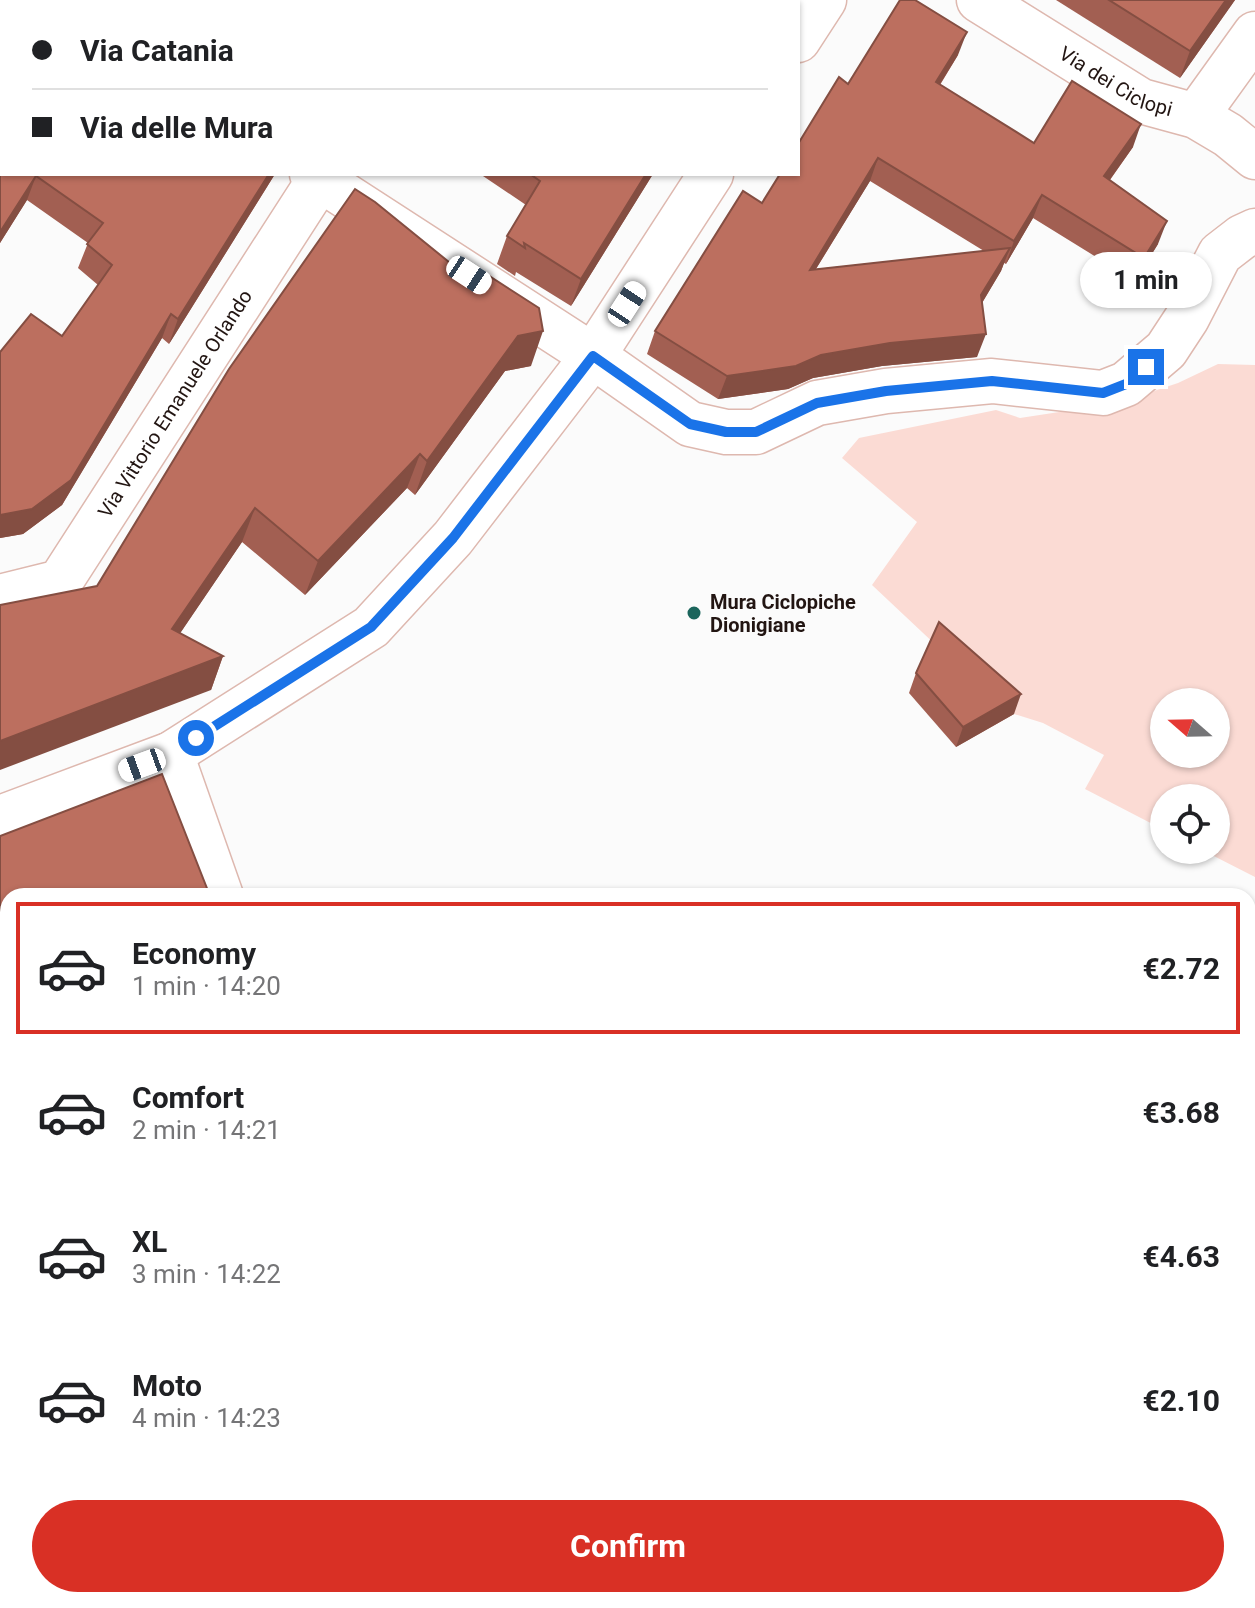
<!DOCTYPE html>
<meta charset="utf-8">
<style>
body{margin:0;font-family:Roboto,sans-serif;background:#f6f6f6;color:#202124;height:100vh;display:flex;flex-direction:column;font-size:30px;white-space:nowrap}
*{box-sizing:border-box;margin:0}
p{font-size:26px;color:#757577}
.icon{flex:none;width:44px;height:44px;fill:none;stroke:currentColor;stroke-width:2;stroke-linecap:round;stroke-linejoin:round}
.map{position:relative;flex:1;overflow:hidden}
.drawer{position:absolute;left:0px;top:888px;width:1256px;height:720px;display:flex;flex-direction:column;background:#fff;border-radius:24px 24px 0 0;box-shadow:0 2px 6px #0004}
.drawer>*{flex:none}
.top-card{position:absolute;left:0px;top:0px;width:800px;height:176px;box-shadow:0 2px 6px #0004;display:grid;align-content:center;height:176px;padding:0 32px;background:#fff}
.needle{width:52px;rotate:290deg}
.buttons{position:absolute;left:1150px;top:688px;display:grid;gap:16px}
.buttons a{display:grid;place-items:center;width:80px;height:80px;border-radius:50%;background:#fff;box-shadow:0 2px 6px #0004;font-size:40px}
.end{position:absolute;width:36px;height:36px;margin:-18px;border:10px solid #1a73e8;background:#fff;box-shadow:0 0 0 4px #fff}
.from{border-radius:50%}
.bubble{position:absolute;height:56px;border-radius:28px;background:#fff;box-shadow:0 2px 6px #0004;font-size:26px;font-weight:700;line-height:56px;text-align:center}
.car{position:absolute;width:24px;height:48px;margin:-24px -12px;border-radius:10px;box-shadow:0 0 6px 2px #0007;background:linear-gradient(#fff 24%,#345 0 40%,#fff 0 76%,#345 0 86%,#fff 0)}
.top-card b{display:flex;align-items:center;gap:28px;height:76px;font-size:30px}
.top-card b+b{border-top:2px solid #e0e0e0}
.top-card i{width:20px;height:20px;background:#202124}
ul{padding:14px 0 0;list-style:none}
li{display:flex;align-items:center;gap:24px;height:132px;margin:0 16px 12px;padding:0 16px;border:4px solid transparent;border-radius:0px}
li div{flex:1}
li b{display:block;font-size:30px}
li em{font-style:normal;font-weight:700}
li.active{border-color:#d93025}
li>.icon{width:72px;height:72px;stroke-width:1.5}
.button{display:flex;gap:16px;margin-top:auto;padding:16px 32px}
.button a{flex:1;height:92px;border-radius:48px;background:#d93025;color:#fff;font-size:32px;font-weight:700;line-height:92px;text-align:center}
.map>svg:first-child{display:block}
.green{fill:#fbdbd4;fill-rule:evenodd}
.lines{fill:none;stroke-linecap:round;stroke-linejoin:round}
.minor-casing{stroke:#deb8af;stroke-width:47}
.minor{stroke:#fff;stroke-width:44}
.wall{fill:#a25f52;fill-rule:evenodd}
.shaded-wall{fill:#844e42}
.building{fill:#bc6f5f;stroke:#844e42;stroke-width:2}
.route{stroke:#1a73e8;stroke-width:10}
.poi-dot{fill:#1b655c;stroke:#fbfbfb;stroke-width:3}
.labels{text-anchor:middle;stroke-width:6;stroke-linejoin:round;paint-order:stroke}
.street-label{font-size:20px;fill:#221512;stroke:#fbfbfb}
.poi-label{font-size:20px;font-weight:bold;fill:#221512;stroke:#fbfbfb;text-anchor:start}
</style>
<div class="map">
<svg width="1255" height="1608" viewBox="0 0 1255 1608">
<rect width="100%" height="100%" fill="#fbfbfb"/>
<!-- green -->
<g class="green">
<path d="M 1218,364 L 1255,365 L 1255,877 L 1202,850 L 1216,850 L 1216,798 L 1164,798 L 1164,830 L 1085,789 L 1104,755 L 1043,723 L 1014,714 L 939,648 L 872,585 L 917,522 L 842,458 L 859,438 L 996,410 L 1020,418 L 1118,403 L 1178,383 ZM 1164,702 L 1216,702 L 1216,754 L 1164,754 Z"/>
<polygon points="8,1022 8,1144 0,1149 0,1030"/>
</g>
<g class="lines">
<defs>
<g id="minor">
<polyline points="47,0 50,2"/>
<path id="s1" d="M 979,0 L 1141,101 L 1196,116 L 1228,135 L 1255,157"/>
<polyline points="436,2 437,0"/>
<polyline points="798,40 824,0"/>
<polyline points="0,66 2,63"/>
<polyline points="1196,116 1255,34"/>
<polyline points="312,174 593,356 690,424 726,432 756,432 817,403 886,391 992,381 1103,393 1126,384 1166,350 1187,318 1220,254 1242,237 1255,231"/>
<path id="s2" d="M 0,597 L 60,582 L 323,174"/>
<polyline points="171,754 221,896"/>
<polyline points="0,818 171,754 371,627 453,538 593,356 711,174"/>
<polyline points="0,1192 8,1187"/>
<polyline points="0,1556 8,1550"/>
<polyline points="563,1600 570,1608"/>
<polyline points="844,1600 851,1608"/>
</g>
</defs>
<!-- minor casing -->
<use href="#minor" class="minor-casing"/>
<!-- minor -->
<use href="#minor" class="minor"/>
</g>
<!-- wall -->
<g class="wall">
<polygon points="1056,0 1235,0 1180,78"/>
<path d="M 958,55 L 940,85 L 1034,143 L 1133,147 L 1110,180 L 1158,244 L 1135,281 L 1033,218 L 1006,264 L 1004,263 L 1001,271 L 982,303 L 977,357 L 882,366 L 813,378 L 788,389 L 718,399 L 647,354 L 655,331 L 762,203 L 848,84 ZM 870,181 L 984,251 L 816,269 Z"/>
<polygon points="0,138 2,174 275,174 169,344 162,338 62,505 23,534 0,538 0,352 62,336 98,285 78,268 88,243 27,200 0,243"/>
<polygon points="480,174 653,174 571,306 516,272 515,276 497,264 507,236 526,205"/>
<polygon points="531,366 505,371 415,495 407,488 305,595 242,542 180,633 223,656 211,690 97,586 229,369"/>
<polygon points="916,673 1014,714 956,747 909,693"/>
<polygon points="35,1600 278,1600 271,1608 40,1608"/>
<polygon points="617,1600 828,1600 836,1608 624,1608"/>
<polygon points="894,1600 1104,1600 1112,1608 902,1608"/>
</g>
<!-- shaded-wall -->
<g class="shaded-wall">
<polygon points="1226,0 1235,0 1180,78 1190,51"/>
<polygon points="967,32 958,55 927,105 936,82"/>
<polygon points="1141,124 1133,147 1096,199 1104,176"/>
<polygon points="878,158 870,181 801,293 810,270"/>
<polygon points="269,174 275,174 169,344 178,319"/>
<polygon points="646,174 653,174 571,306 581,279"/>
<polygon points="36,176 27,200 0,243 0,232"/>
<polygon points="1042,195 1033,218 1006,264 1014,241"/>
<polygon points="1167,221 1158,244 1135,281 1144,258"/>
<polygon points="1010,248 1001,271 973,318 981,295"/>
<polygon points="171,314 162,338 62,505 23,534 0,538 0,515"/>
<polygon points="543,331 531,366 505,371 415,495 427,461 518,336"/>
<polygon points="986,334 977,357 882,366 813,378 788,389 718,399 727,376 821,355 890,343"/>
<polygon points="420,454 407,488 305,595 318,561"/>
<polygon points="255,508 242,542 160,663 172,629"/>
<polygon points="223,656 211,690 0,770 0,741"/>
<polygon points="1021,694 1014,714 956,747 963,727"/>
<polygon points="8,1003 8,1022 0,1030 0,1011"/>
<polygon points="8,1128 8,1135 0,1157 0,1134"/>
<polygon points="8,1489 8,1512 0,1518 0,1494"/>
<polygon points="261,1600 278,1600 271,1608 254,1608"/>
</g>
<!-- building -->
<g class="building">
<polygon points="88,0 379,0 377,2 87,2"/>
<polygon points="474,0 518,0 521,2 472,2"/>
<polygon points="527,0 752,0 751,2 526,2"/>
<polygon points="900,0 915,0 967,32 936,82 1034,143 1072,81 1141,124 1104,176 1167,221 1144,258 1042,195 1014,241 878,158 810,270 1010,248 981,295 986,334 890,343 821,355 796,366 727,376 655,331 743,191 762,203 780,174 798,174 798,144 839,77 848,84"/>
<polygon points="1109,0 1226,0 1190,51"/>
<polygon points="2,135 2,174 269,174 178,319 171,314 71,480 32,509 0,515 0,352 31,314 62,336 112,265 87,244 103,223 36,176 0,232 0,138"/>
<polygon points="530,174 646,174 581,279 524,243 525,248 507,236 540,181"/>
<polygon points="355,189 375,202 476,284 483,272 539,308 543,331 518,336 427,461 420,454 318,561 255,508 172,629 223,656 0,741 0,605 97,586 229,369"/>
<polygon points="939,622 1021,694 963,727 916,673"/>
<polygon points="162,774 210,896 8,896 8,1003 0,1011 0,836"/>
<polygon points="0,1101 8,1118 8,1128 0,1134"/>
<polygon points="8,1205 8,1489 0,1494 0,1210"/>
<polygon points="70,1600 261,1600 254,1608 75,1608"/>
<polygon points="469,1600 562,1600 569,1608 460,1608"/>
<polygon points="659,1600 828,1600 836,1608 667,1608"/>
<polygon points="935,1600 1104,1600 1112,1608 942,1608"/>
</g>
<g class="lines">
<!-- route -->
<polyline class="route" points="196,738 371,627 453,538 593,356 690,424 726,432 756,432 817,403 886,391 992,381 1103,393 1126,384 1146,367"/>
</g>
<!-- markers -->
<circle class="poi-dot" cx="694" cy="613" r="8"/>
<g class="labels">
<!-- street labels -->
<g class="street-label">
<text dy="7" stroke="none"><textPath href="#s1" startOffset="160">Via dei Ciclopi</textPath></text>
<text dy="7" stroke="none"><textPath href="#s2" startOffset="274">Via Vittorio Emanuele Orlando</textPath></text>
</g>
<!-- poi labels -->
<g class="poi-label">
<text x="710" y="609">Mura Ciclopiche<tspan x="710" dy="23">Dionigiane</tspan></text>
</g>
</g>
</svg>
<div class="buttons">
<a><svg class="needle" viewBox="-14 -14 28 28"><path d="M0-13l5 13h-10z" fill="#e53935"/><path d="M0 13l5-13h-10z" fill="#757577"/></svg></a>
<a><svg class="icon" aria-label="locate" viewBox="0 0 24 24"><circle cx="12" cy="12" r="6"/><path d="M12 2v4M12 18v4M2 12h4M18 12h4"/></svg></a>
</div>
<i class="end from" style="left:196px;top:738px"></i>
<i class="end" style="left:1146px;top:367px"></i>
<div class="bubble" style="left:1080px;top:252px;width:132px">1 min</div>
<i class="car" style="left:469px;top:275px;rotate:123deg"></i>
<i class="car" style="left:627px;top:304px;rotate:33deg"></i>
<i class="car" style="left:142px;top:765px;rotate:250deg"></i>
<div class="top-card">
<b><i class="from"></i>Via Catania</b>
<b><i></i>Via delle Mura</b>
</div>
<section class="drawer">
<ul>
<li class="active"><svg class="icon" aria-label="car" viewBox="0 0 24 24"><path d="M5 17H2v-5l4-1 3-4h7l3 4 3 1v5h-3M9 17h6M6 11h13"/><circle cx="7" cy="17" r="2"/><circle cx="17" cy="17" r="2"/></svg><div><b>Economy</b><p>1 min · 14:20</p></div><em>€2.72</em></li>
<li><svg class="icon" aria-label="car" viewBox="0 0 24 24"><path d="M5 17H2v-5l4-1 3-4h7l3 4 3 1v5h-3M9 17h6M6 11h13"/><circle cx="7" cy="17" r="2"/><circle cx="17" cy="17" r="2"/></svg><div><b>Comfort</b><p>2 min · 14:21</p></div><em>€3.68</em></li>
<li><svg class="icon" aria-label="car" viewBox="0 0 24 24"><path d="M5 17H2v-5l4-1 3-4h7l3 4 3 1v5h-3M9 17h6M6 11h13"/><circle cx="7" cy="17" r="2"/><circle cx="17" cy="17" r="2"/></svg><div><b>XL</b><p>3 min · 14:22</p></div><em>€4.63</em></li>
<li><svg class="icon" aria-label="car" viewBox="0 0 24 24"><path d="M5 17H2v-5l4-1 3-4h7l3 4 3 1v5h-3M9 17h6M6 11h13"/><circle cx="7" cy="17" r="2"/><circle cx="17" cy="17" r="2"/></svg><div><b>Moto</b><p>4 min · 14:23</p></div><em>€2.10</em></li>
</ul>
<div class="button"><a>Confirm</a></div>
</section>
</div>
